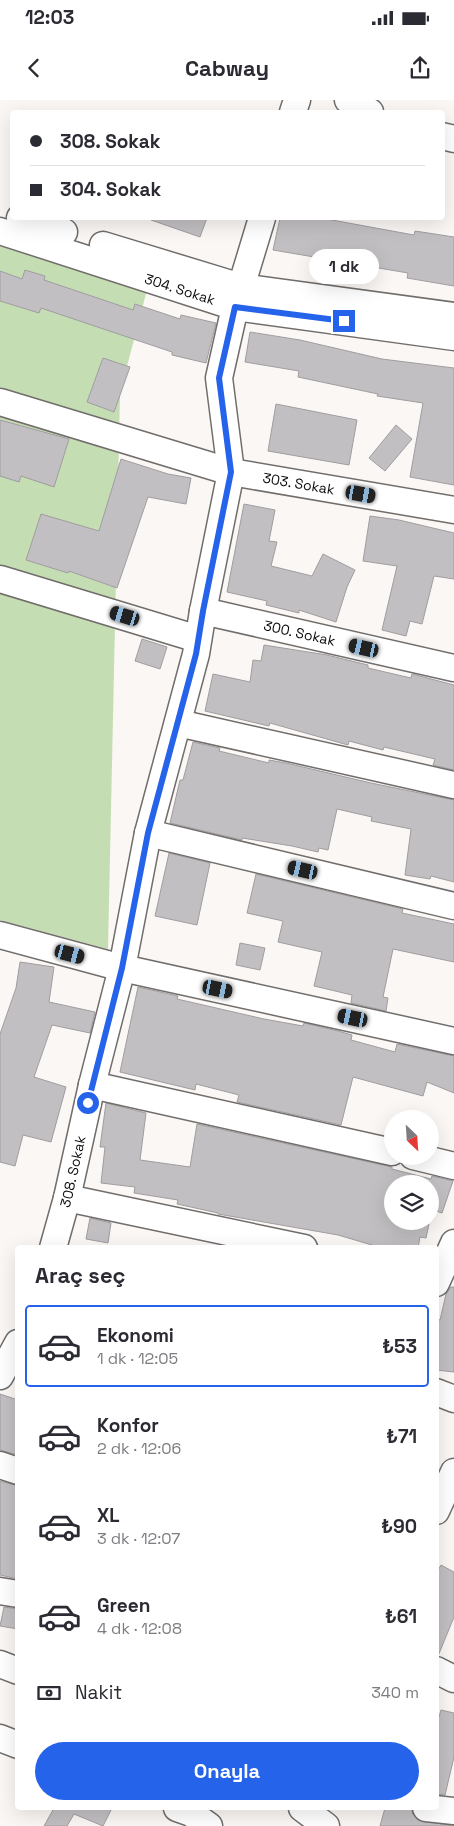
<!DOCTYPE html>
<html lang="tr">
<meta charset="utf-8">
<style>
body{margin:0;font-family:"Space Grotesk",sans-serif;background:#f7f7f7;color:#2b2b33;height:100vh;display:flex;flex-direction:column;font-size:19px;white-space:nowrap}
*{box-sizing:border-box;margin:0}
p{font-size:16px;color:#7c7c81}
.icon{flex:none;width:28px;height:28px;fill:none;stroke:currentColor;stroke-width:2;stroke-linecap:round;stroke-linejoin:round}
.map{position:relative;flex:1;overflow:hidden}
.side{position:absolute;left:15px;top:1145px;width:424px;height:565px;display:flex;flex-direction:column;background:#fff;border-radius:5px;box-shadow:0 5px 20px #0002}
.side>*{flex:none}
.hud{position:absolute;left:10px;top:10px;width:435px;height:110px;border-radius:5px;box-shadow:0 5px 20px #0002;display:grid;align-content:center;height:110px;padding:0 20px;background:#fff}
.needle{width:32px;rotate:155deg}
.fabs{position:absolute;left:384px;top:1010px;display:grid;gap:10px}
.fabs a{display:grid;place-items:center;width:55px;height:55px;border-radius:50%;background:#fff;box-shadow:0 5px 20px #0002;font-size:25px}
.end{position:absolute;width:22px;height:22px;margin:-11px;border:6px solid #2563eb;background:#fff;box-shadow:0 0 0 2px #fff}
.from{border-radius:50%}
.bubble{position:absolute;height:35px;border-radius:18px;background:#fff;box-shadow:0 5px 20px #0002;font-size:16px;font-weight:700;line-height:35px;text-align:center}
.car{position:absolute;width:15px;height:30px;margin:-15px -8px;border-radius:6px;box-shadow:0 0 4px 1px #0007;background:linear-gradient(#222 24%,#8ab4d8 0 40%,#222 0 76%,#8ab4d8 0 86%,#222 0)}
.hud b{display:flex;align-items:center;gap:18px;height:48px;font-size:19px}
.hud b+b{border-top:1px solid #e1e1e2}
.hud i{width:12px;height:12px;background:#2b2b33}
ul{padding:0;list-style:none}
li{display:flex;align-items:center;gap:15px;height:82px;margin:0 10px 8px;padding:0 10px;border:2px solid transparent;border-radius:5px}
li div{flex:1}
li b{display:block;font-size:19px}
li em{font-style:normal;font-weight:700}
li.current{border-color:#2563eb}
li>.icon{width:45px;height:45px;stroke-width:1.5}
h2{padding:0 20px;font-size:22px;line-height:60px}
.pay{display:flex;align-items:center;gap:12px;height:55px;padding:0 20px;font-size:19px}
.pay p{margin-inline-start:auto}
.action{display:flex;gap:10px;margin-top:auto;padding:10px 20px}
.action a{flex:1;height:58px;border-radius:30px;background:#2563eb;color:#fff;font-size:20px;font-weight:700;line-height:58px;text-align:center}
.status{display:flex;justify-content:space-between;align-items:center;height:35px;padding:0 25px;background:#fff;direction:ltr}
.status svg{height:14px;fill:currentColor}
header{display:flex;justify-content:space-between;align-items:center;height:65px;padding:0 20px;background:#fff;font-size:22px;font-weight:700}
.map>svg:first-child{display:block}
.green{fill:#c5ddb3}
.building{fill:#c2bfc2;stroke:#a09da1}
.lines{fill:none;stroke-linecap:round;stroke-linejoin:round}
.minor-casing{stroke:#706d6b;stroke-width:29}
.minor{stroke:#fff;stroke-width:26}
.route{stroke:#2563eb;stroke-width:6}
.labels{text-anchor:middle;stroke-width:4;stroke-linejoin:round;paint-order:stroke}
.street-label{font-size:14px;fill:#0d0c0b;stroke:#fff}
</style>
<div class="status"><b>12:03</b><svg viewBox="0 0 49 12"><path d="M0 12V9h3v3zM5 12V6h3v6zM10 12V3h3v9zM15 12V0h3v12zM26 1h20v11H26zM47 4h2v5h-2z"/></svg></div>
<header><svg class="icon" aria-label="back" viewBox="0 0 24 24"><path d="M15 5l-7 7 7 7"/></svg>Cabway<svg class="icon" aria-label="share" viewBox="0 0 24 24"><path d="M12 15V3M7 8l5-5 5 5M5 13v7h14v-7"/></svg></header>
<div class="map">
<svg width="454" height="1726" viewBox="0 0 454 1726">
<rect width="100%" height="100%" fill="#fbf7f4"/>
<!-- green -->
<polygon class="green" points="0,119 154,163 120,293 108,849 0,820"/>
<!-- building -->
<g class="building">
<polygon points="152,118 207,118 200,137 151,120"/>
<polygon points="280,118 321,118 414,135 415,131 454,137 454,186 407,178 408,173 273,150"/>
<polygon points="25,170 45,176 44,180 133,210 135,204 180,219 181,215 216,223 206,263 172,255 172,252 41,208 39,213 0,201 0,171 22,179"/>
<polygon points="250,232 300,240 382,259 454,268 454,385 410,377 423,303 377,296 378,294 298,277 299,271 245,262"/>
<polygon points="103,258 130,267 114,312 87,302"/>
<polygon points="276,304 357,320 349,365 268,351"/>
<polygon points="0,320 69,339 54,387 21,376 19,382 0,376"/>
<polygon points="396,325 412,339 385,371 369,358"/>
<polygon points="121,359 168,374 191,378 186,404 148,397 117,488 69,471 68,473 26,460 41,414 99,431"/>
<polygon points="244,404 275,410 269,441 277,442 271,466 312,476 323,454 355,470 347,487 336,522 299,510 299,513 266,505 267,501 227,492"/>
<polygon points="370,416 399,420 454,433 454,479 434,476 422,524 410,521 406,536 382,530 397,466 363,461"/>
<polygon points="142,539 167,547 160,569 135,561"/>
<polygon points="264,545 327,555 368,565 368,568 411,578 412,574 454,585 454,670 433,665 435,659 384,647 383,650 349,641 348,645 270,623 269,626 205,611 213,574 250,582 253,560 261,561"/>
<polygon points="193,642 220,648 219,651 269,663 269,660 286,663 371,683 454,700 454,782 431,776 430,779 405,775 411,729 371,721 372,717 337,709 328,750 319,748 318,752 292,746 242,738 242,740 170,723 180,680 183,680"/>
<polygon points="169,753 210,763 197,825 155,816"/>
<polygon points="256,774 403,809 402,813 454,824 454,862 393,849 383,897 388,898 386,911 351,903 352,895 314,886 322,852 278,842 283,821 247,813"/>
<polygon points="240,843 265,848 260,870 236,865"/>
<polygon points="20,862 54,867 49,902 95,912 90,933 52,925 34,977 66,987 51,1042 23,1035 15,1066 0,1062 0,934 16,888"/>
<polygon points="138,887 178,896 177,899 264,919 303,926 304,923 338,931 352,935 351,940 395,952 397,944 454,956 454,993 427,982 423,996 353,977 341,1025 237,1002 239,995 196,984 195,990 120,972"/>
<polygon points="106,1003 146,1013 140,1060 190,1067 197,1024 392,1067 392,1069 431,1079 432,1076 453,1081 442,1113 430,1109 430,1084 392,1084 392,1121 414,1121 429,1124 426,1138 420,1137 418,1148 382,1148 338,1135 218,1114 218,1113 177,1104 178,1100 134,1093 135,1087 101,1083 105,1047 100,1047"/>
<polygon points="90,1118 111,1123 108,1143 86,1139"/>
<polygon points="451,1187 454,1187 454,1272 436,1270 436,1219 440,1220 446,1194"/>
<polygon points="0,1294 18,1300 18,1355 0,1350"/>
<polygon points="0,1381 18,1386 18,1479 0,1475"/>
<polygon points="441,1465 454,1472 454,1517 438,1556 436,1555 436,1474"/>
<polygon points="4,1507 18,1509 18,1529 0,1526"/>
<polygon points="441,1610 454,1613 454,1657 445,1695 436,1694 436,1627"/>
<polygon points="54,1708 112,1708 103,1726 74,1714 67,1726 44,1726"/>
<polygon points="385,1708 411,1708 413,1714 418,1720 454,1726 380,1726"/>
</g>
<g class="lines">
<defs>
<g id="minor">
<polyline points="348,0 370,12"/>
<polyline points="293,12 297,0"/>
<polyline points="442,36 454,39"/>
<polyline points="20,118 64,132"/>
<path id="s1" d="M 0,131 L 235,207 L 454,237"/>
<polyline points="103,145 241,187 454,216"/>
<path id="s2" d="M 0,302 L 231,372 L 454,410"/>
<polyline points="0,479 198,539"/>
<path id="s3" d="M 203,511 L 454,568"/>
<polyline points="178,623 454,685"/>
<polyline points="148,733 454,806"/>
<polyline points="0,835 122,868 454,941"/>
<polyline points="92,985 392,1052"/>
<polyline points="413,1056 454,1066"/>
<polyline points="67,1098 304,1148"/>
<path id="s4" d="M 53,1148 L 67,1098 L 92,985 L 122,868 L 148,733 L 196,554 L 203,511 L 231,372 L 219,278 L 235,207 L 262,118"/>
<polyline points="436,1183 454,1143"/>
<polyline points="0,1276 18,1243"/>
<polyline points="436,1292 454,1299"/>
<polyline points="0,1365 18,1371"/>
<polyline points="436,1411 454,1372"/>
<polyline points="0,1491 18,1494"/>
<polyline points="0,1564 18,1571"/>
<polyline points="436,1570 454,1579"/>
<polyline points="0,1638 18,1645"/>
<polyline points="177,1708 191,1713 209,1726"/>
<polyline points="302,1708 326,1726"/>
<polyline points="426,1708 454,1711"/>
</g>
</defs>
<!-- minor casing -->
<use href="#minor" class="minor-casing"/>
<!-- minor -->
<use href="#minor" class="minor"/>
</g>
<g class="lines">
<!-- route -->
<polyline class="route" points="88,1003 122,868 148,733 196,554 203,511 231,372 219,278 235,207 344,221"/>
</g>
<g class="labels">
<!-- street labels -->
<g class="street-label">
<text dy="5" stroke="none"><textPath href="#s1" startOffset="189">304. Sokak</textPath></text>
<text dy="5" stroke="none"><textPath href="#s2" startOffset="310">303. Sokak</textPath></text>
<text dy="5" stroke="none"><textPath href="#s3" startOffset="99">300. Sokak</textPath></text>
<text dy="5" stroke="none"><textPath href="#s4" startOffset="79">308. Sokak</textPath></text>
</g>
</g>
</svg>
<div class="fabs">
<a><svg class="needle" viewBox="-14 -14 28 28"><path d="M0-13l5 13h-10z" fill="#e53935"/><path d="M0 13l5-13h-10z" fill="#7c7c81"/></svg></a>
<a><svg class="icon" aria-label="layers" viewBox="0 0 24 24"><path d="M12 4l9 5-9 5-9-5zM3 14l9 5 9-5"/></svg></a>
</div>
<i class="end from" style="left:88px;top:1003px"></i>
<i class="end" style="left:344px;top:221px"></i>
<div class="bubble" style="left:309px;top:149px;width:70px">1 dk</div>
<i class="car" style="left:361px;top:394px;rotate:100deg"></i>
<i class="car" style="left:125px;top:516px;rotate:287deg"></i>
<i class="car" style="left:364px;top:548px;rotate:283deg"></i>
<i class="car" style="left:303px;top:770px;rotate:283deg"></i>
<i class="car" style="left:70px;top:854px;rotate:105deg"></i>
<i class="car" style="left:218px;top:889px;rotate:102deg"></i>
<i class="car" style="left:353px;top:918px;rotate:282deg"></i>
<div class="hud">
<b><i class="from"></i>308. Sokak</b>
<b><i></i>304. Sokak</b>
</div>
<section class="side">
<h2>Araç seç</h2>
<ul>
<li class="current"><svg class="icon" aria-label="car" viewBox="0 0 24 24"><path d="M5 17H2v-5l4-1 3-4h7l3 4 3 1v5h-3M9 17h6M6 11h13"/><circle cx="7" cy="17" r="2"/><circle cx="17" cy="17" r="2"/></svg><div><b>Ekonomi</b><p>1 dk · 12:05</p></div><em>₺53</em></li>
<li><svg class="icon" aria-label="car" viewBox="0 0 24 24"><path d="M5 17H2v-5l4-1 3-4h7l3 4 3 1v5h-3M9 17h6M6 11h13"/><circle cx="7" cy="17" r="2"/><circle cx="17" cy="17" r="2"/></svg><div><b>Konfor</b><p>2 dk · 12:06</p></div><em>₺71</em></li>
<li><svg class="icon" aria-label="car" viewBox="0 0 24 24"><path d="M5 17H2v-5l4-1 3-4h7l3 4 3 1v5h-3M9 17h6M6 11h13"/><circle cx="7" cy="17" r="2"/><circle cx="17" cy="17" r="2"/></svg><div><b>XL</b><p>3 dk · 12:07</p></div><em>₺90</em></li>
<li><svg class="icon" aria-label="car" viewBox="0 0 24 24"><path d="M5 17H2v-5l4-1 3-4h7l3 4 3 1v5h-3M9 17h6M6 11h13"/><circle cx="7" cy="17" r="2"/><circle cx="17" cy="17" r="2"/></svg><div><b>Green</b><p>4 dk · 12:08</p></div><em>₺61</em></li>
</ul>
<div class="pay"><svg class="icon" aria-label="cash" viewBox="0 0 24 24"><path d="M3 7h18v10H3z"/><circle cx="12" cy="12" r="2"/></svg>Nakit<p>340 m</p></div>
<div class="action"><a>Onayla</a></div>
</section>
</div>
